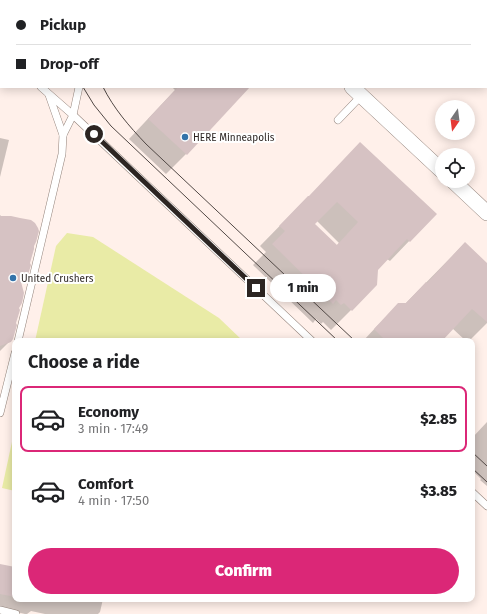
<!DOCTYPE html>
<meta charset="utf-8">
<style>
body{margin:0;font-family:"Fira Sans",sans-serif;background:#f2f2f2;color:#202124;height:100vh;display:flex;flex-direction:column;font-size:15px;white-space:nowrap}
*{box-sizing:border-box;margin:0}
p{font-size:13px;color:#757577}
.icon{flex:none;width:22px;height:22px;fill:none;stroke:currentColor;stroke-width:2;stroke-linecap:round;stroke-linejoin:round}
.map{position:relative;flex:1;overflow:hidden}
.drawer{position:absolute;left:12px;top:338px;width:463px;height:264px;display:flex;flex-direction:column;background:#fff;border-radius:8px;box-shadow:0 2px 10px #0003}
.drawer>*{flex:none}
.guide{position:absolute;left:0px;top:0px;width:487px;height:88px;box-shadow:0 2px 10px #0003;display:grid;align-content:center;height:88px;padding:0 16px;background:#fff}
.needle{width:26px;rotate:194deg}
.buttons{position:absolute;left:435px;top:100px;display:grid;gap:8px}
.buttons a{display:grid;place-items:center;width:40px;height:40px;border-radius:50%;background:#fff;box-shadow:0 2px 10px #0003;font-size:20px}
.end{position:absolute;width:18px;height:18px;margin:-9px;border:5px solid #2c2522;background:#fff;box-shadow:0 0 0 2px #fff}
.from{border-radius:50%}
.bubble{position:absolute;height:28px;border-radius:14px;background:#fff;box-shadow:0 2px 10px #0003;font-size:13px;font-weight:800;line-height:28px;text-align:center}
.guide b{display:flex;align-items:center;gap:14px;height:38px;font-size:15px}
.guide b+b{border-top:1px solid #e0e0e0}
.guide i{width:10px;height:10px;background:#202124}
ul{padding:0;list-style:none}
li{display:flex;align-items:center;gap:12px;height:66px;margin:0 8px 6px;padding:0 8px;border:2px solid transparent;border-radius:8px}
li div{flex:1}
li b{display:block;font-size:15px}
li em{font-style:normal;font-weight:800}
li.current{border-color:#db2777}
li>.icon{width:36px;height:36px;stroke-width:1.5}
h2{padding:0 16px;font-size:18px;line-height:48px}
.action{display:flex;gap:8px;margin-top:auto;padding:8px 16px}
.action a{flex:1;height:46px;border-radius:24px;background:#db2777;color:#fff;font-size:16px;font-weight:800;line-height:46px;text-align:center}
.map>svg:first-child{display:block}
.green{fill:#e9eba6}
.shadow{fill:#0003;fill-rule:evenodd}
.building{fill:#d6c2c3;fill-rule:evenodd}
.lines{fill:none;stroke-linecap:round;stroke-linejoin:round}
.service-casing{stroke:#93837b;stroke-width:8}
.minor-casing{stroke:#93837b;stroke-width:16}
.service{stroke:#fff;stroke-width:7}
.minor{stroke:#fff;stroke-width:15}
.tram{stroke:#514845;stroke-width:1}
.route{stroke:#2c2522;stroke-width:5}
.poi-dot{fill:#3373aa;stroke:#fff;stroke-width:1.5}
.labels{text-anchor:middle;stroke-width:4;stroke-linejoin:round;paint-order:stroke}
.poi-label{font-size:10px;fill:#2c2522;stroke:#fff;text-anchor:start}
</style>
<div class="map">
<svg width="487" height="614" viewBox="0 0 487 614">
<rect width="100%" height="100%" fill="#fff0ea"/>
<!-- green -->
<g class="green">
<polygon points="67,233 93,237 219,318 243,341 35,341 56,246"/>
<polygon points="15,428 15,491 2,488"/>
</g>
<!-- shadow -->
<g class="shadow">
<polygon points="119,0 197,0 198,1 118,1"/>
<polygon points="172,87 249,87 186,154 166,174 129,139 175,90"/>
<polygon points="0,138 9,140 0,177"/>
<path d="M 308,197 L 435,214 L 390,261 L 387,259 L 377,269 L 351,310 L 331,330 L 323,322 L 321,324 L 316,319 L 313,323 L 253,265 L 266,252 L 260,246 ZM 317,221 L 339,243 L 336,246 L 314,224 Z"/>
<polygon points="0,215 2,217 20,282 18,308 12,339 0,351"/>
<polygon points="465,243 487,264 487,323 469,341 466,341 452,328 441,341 363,341 378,325 405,304"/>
<polygon points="487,422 487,486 480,480 481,479 472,470 472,438"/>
<polygon points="0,565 15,568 15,599 103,599 100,612 98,614 45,614 31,611 27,614 25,614 0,608"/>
</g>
<!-- building -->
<g class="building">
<polygon points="178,87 250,87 187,155 148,119"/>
<path d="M 360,142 L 437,214 L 410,242 L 407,239 L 378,270 L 377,285 L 352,311 L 344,303 L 341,305 L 336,300 L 333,304 L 272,244 L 285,231 L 279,226 L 308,196 L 309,196 ZM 337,202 L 358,222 L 337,245 L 315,224 Z"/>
<polygon points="0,216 11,216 20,218 31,220 35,223 38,228 39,231 36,242 34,246 34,249 30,263 31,265 28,275 21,282 24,293 22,303 19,308 20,310 16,323 17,325 13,339 11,342 0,346"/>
<polygon points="465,242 487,263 487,322 472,309 442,341 386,341 374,329 398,303 406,303 426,282 427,283"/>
<polygon points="0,564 15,567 15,597 0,594"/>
</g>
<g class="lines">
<defs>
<g id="service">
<polyline points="51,1 51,0"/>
<polyline points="99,1 99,0"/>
<polyline points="0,48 1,49"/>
<polyline points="41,87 73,115 312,341"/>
<polyline points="49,95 63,135"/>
<polyline points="338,120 361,96"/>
<polyline points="18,341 62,154 63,135 73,115 79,87"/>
<polyline points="0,413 15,353"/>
<polyline points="472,492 487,506"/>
<polyline points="0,610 16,614"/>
</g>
<g id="minor">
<polyline points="259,0 260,1"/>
<polyline points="352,87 442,171"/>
<polyline points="453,181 487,213"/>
</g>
</defs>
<!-- service casing -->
<use href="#service" class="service-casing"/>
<!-- minor casing -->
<use href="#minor" class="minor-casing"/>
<!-- service -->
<use href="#service" class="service"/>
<!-- minor -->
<use href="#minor" class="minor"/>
<!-- tram -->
<g class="tram">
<polyline points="65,1 65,0"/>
<polyline points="89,1 89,0"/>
<polyline points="83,87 94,105 111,126 338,341"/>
<path d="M 103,87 C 114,109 129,126 146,144 L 355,341"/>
<polyline points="472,452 487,466"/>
<polyline points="472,468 487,482"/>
</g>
</g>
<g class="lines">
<!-- route -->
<polyline class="route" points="94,134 256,288"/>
</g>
<!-- markers -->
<g class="poi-dot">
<circle cx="185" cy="137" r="4"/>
<circle cx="13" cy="278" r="4"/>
</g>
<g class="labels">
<!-- poi labels -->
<g class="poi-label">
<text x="193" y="141">HERE Minneapolis</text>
<text x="21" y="282">United Crushers</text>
</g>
</g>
</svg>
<div class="buttons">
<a><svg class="needle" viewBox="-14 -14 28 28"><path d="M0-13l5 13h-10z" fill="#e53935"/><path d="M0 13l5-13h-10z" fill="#757577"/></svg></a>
<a><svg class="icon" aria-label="locate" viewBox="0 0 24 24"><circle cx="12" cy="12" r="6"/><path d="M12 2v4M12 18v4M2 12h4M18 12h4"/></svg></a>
</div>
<i class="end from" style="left:94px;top:134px"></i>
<i class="end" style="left:256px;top:288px"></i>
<div class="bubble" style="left:270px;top:274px;width:66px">1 min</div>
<div class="guide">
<b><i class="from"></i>Pickup</b>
<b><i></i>Drop-off</b>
</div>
<section class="drawer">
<h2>Choose a ride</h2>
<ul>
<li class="current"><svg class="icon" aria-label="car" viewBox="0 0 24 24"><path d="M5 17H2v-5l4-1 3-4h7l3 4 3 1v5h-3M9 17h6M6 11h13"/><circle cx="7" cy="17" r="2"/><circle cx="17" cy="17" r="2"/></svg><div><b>Economy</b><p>3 min · 17:49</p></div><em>$2.85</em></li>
<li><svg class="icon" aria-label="car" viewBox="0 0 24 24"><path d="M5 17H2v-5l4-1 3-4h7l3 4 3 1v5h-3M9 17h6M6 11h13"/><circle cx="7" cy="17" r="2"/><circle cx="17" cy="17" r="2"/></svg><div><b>Comfort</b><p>4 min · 17:50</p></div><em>$3.85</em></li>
</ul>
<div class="action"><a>Confirm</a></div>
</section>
</div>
